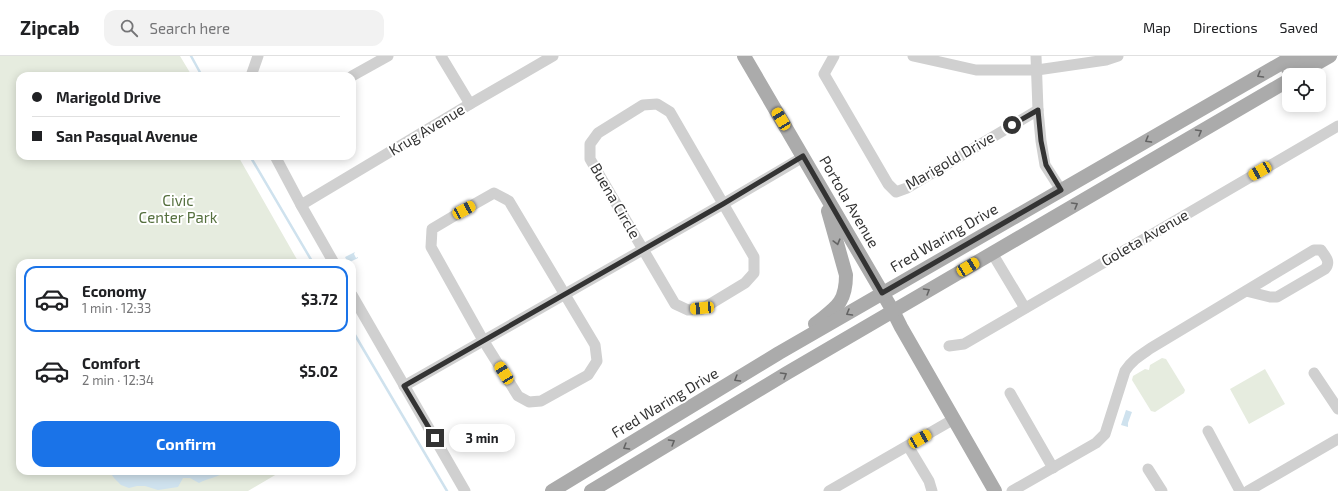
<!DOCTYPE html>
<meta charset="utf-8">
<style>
body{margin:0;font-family:"Exo 2",sans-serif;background:#f2f2f2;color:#202124;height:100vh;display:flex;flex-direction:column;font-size:15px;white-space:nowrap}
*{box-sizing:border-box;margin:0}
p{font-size:13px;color:#757577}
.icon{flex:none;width:22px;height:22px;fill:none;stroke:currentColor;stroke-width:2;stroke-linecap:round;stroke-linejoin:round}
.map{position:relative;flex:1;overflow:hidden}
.drawer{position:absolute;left:16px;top:203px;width:340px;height:216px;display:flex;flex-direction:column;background:#fff;border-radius:12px;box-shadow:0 2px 10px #0003}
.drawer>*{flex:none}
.hud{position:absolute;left:16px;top:16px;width:340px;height:88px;border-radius:12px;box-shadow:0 2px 10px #0003;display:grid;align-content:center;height:88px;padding:0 16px;background:#fff}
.buttons{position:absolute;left:1282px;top:12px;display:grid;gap:8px}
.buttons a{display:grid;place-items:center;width:44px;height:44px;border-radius:8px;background:#fff;box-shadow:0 2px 10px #0003;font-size:20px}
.end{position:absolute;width:18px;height:18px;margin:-9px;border:5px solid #333;background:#fff;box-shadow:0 0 0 2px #fff}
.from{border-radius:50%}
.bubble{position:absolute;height:28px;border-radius:12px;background:#fff;box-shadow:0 2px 10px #0003;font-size:13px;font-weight:700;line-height:28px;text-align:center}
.car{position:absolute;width:12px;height:24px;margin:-12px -6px;border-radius:5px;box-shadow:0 0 3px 1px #0007;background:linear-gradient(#f5c518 24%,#345 0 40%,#f5c518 0 76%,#345 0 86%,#f5c518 0)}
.hud b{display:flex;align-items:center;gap:14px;height:38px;font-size:15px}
.hud b+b{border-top:1px solid #e0e0e0}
.hud i{width:10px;height:10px;background:#202124}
ul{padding:7px 0 0;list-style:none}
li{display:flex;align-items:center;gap:12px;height:66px;margin:0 8px 6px;padding:0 8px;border:2px solid transparent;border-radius:12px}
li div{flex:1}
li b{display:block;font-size:15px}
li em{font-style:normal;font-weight:700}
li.selected{border-color:#1a73e8}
li>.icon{width:36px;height:36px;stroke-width:1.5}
.cta{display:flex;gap:8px;margin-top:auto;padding:8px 16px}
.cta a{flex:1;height:46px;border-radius:12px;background:#1a73e8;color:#fff;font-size:16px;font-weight:700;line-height:46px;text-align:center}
header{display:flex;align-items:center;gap:24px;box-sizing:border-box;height:56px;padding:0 20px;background:#fff;border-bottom:1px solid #e0e0e0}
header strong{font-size:19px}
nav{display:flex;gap:22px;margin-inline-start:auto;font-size:14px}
.search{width:280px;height:36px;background:#f2f2f2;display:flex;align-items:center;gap:10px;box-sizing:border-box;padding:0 14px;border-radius:12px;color:#757577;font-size:15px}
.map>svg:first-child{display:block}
.green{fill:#e6ecdf}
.water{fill:#cfe2ee}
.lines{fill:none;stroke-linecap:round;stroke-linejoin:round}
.stream{stroke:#cfe2ee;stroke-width:2.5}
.minor{stroke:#d0d0d0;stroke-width:11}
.major{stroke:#ababab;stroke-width:14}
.oneway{stroke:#636363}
.route{stroke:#333;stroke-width:5}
.labels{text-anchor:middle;stroke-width:4;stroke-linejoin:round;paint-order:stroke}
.street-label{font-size:15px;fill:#333;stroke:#fff}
.park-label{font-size:15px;fill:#56703f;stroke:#fff}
</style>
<header>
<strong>Zipcab</strong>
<div class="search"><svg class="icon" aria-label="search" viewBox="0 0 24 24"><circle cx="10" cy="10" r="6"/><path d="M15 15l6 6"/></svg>Search here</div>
<nav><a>Map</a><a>Directions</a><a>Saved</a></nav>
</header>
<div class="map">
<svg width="1338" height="435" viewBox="0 0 1338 435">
<rect width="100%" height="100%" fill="#fff"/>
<!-- green -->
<g class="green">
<polygon points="0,0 180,0 192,20 20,20 20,100 238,100 299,207 20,207 20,415 282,415 248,435 0,435"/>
<polygon points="1162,302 1166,303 1185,334 1184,337 1155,356 1151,355 1132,324 1133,320 1145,313 1149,314 1150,309"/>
<polygon points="1265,313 1285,348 1249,368 1230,333"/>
</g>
<!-- water -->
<g class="water">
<polygon points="355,196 354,198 356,202 358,201 358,202 348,207 345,201"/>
<polygon points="1126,354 1132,356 1128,367 1128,371 1121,369"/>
<path d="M 109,415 L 175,415 L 182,417 L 186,415 L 225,415 C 218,422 208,422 199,427 L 190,422 L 183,422 L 178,431 L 158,434 L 145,430 L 137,430 L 129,432 L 121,429 L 114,422 Z"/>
</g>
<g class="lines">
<!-- stream -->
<g class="stream">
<polyline points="191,0 202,20"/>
<polyline points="250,100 313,207"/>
<polyline points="352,274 447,435"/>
</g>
<!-- minor -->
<g class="minor">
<polyline points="441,0 470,48"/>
<polyline points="834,0 824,18 888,128 896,136 907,132 1038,54"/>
<polyline points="913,0 976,14 1037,14 1106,4 1118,0"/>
<polyline points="1036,0 1038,54 1041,85 1045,109 1061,134"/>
<polyline points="251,20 258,0"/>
<polyline points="352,20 388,0"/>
<polygon points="657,48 670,56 754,201 754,217 745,227 702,253 688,254 675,248 590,103 590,88 598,77 643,49"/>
<polyline points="275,100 301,149 334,207"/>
<polygon points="494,137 509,145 595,289 597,305 588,319 541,345 529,346 518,340 483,284 431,191 432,173 464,154"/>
<polyline points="301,149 470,48 553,0"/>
<polyline points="992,197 1025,252"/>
<polyline points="352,239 465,435"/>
<polyline points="949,290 964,288 1338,70"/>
<polyline points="1314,317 1338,353"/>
<polyline points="404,330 723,148 803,101"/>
<polyline points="1010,337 1053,412"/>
<polyline points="1208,375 1240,435"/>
<polyline points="908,390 929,425 932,435"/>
<polyline points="1148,413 1162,435"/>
<polyline points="829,435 954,363"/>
<path d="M 1012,435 L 1096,387 L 1105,378 L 1125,315 C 1132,304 1141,299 1151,292 L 1304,200 L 1314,194 L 1321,194 C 1326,201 1331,206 1325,213 L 1277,241 L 1270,241 L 1246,235"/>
<polyline points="1248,435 1338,383"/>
</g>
<!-- major -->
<g class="major">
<polyline points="744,0 893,255 901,271 995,435"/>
<polyline points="1288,13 1310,0"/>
<polyline points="1297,19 1330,0"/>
<path d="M 815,268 C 835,252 846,248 846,219 L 828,155"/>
<polyline points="552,435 779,297 1294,0"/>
<polyline points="591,435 787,317 1289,24"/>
</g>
</g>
<!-- one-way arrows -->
<defs><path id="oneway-chevron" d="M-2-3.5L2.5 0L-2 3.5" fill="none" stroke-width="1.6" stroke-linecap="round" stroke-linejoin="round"/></defs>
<g class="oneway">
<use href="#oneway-chevron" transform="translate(1260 19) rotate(150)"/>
<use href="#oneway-chevron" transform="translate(1199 76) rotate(-30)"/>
<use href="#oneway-chevron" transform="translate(1148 84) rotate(150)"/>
<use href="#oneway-chevron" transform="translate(1075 149) rotate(-30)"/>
<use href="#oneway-chevron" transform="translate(837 186) rotate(75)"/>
<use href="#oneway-chevron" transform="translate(927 235) rotate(-31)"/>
<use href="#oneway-chevron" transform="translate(849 257) rotate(150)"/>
<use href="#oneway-chevron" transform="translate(784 319) rotate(-31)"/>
<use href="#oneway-chevron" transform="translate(737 323) rotate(149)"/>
<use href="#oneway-chevron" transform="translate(672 386) rotate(-31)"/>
<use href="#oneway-chevron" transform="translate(626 391) rotate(149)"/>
</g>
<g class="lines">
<!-- route -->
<polyline class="route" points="435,382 404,330 723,148 803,100 882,237 1061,134 1046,109 1041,85 1038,54 1012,69"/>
</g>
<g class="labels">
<!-- street labels -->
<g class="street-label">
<text transform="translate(427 74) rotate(-31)" y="5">Krug Avenue</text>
<text transform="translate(950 105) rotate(-30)" y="5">Marigold Drive</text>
<text transform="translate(615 145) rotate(60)" y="5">Buena Circle</text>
<text transform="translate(849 146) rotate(60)" y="5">Portola Avenue</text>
<text transform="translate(944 182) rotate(-30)" y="5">Fred Waring Drive</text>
<text transform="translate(1145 182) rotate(-30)" y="5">Goleta Avenue</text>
<text transform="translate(665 347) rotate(-31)" y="5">Fred Waring Drive</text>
</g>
<!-- park labels -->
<g class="park-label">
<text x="178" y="150">Civic<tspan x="178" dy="17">Center Park</tspan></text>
</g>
</g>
</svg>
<div class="buttons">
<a><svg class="icon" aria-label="locate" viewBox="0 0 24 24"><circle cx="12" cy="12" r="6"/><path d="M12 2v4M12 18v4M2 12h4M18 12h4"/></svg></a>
</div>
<i class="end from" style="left:1012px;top:69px"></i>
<i class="end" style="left:435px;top:382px"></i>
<div class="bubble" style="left:449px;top:368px;width:66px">3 min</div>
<i class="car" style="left:781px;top:63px;rotate:329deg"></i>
<i class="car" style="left:1260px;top:115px;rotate:240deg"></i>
<i class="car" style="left:464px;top:154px;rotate:62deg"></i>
<i class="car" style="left:968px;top:211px;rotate:59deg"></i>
<i class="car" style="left:702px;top:252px;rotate:265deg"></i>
<i class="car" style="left:504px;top:317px;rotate:328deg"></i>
<i class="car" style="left:920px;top:383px;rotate:60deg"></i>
<div class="hud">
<b><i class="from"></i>Marigold Drive</b>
<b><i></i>San Pasqual Avenue</b>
</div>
<section class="drawer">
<ul>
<li class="selected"><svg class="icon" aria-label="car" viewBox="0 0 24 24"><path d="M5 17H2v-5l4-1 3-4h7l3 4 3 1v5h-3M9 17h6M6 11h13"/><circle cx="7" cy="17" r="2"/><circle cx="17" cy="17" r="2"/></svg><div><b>Economy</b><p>1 min · 12:33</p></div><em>$3.72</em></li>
<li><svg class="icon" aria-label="car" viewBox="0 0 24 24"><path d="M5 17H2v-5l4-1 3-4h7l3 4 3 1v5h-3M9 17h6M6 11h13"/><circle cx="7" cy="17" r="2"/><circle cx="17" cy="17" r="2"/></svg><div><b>Comfort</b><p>2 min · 12:34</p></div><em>$5.02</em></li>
</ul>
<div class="cta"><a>Confirm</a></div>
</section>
</div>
